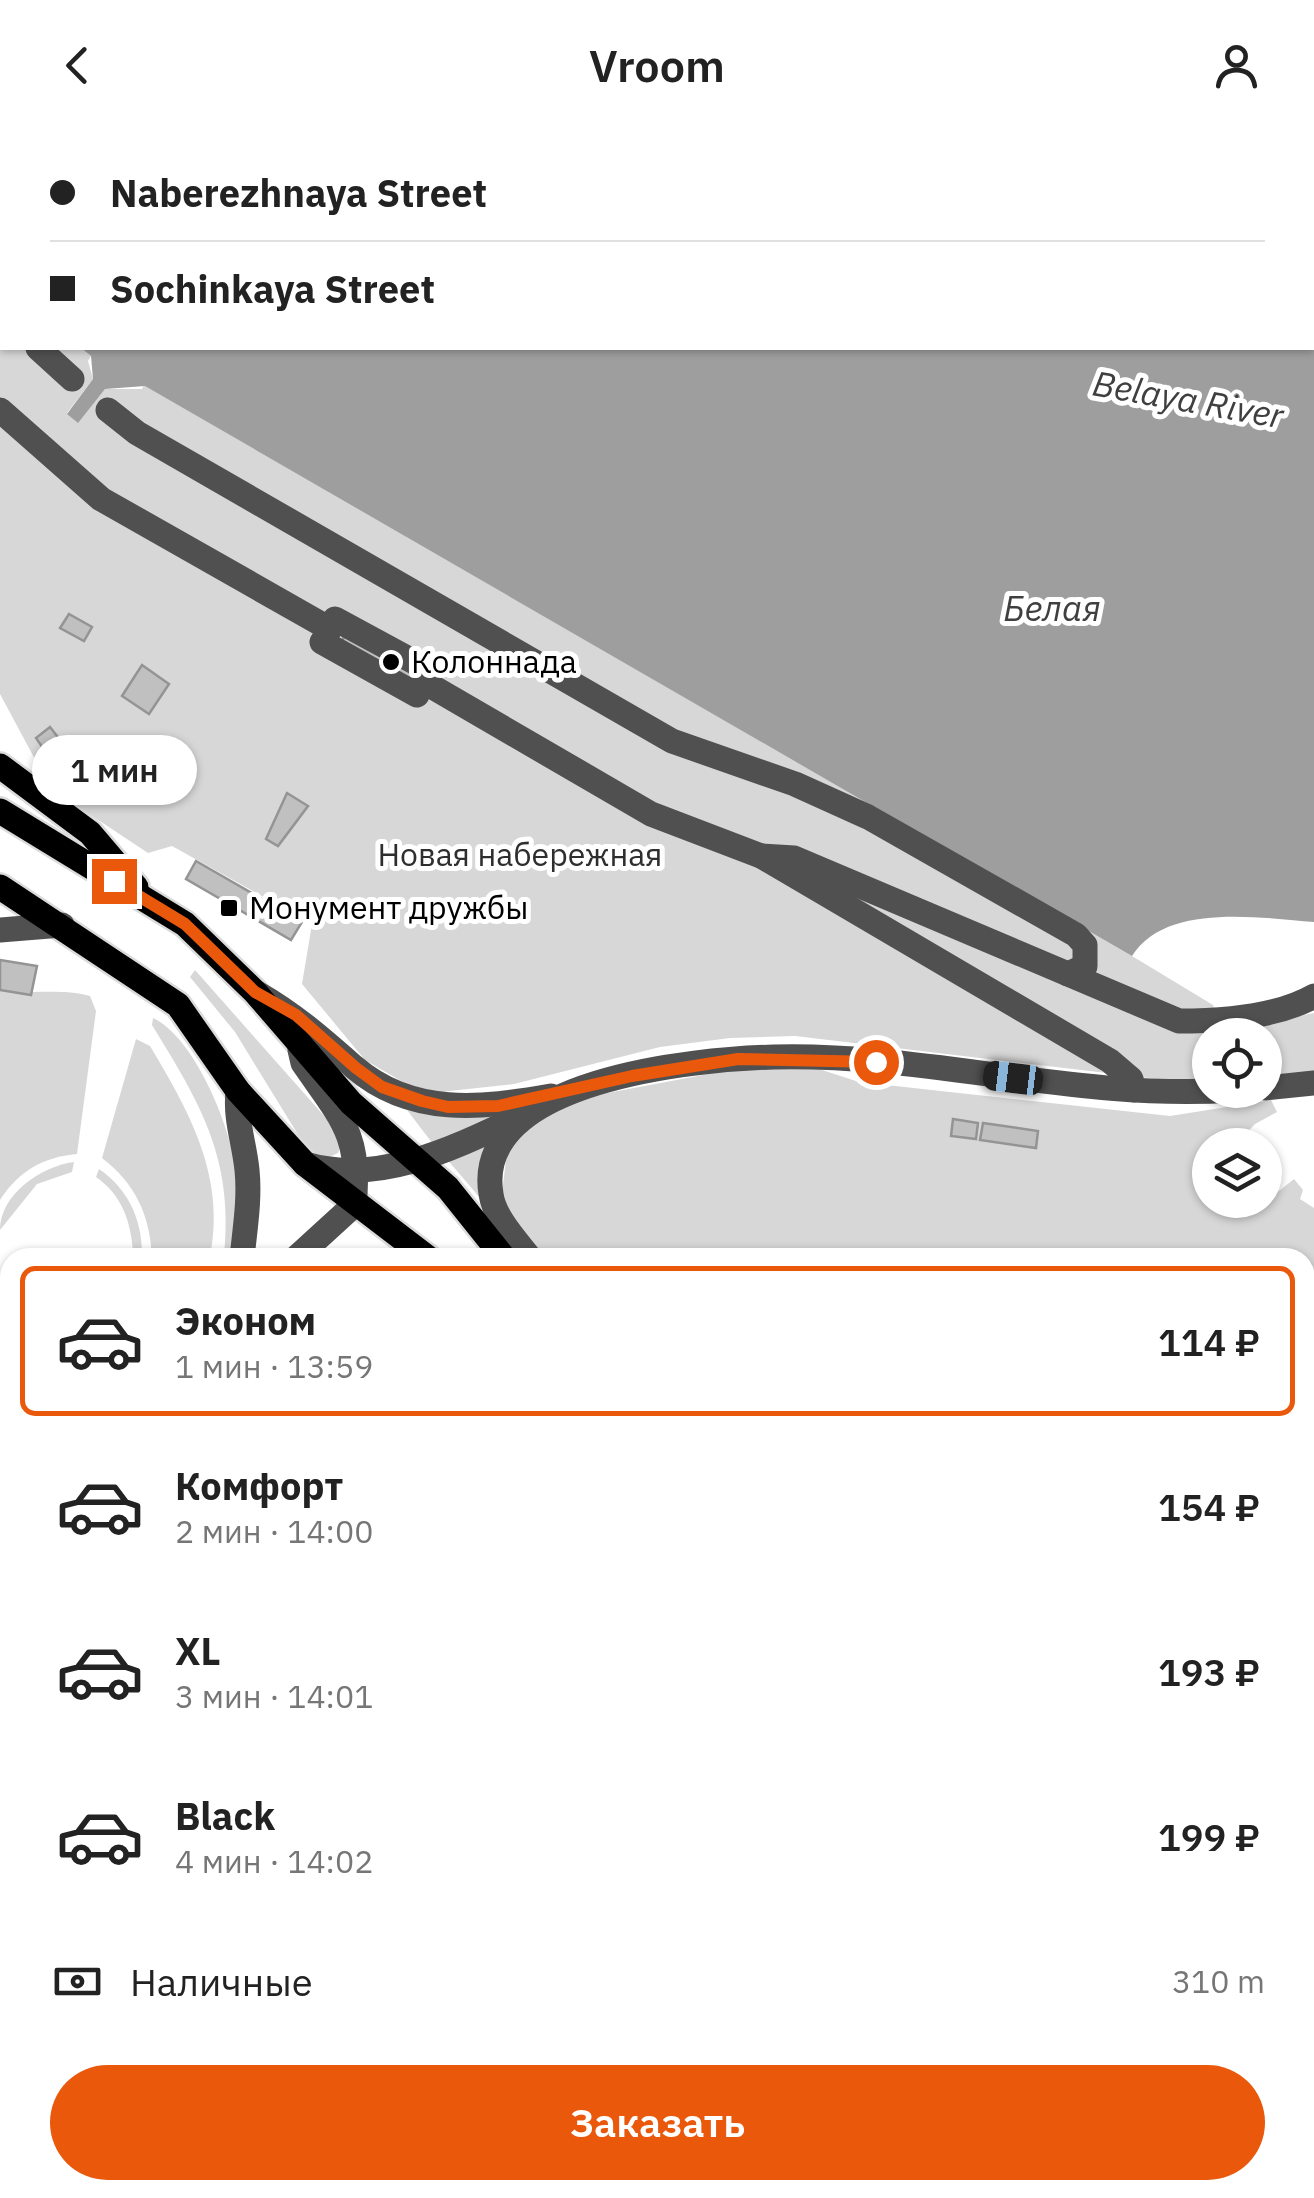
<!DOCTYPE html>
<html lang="ru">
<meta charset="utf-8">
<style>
body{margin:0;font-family:"IBM Plex Sans",sans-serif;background:#f6f6f6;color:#222;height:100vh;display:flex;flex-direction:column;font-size:38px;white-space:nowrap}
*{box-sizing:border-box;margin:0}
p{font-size:32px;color:#767676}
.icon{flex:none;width:55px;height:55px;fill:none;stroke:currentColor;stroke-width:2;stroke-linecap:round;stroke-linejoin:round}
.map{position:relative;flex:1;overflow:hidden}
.panel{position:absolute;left:0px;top:1118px;width:1315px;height:952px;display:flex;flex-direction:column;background:#fff;border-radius:30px 30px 0 0;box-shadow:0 2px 8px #0004}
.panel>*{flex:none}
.banner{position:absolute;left:0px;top:0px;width:1315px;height:220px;box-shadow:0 2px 8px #0004;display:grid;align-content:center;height:220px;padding:0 50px;background:#fff}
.controls{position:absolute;left:1192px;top:888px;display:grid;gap:20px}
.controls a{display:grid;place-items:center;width:90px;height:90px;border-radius:50%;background:#fff;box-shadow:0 2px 8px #0004;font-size:50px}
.end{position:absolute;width:45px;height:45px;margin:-22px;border:12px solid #ea580c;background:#fff;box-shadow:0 0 0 5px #fff}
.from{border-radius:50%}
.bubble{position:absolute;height:70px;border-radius:35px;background:#fff;box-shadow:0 2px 8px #0004;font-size:32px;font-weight:600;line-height:70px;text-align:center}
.car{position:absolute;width:30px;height:60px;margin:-30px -15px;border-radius:12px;box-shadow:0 0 8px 2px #0007;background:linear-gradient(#222 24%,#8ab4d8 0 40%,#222 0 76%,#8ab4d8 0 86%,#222 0)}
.banner b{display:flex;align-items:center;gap:35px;height:95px;font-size:38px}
.banner b+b{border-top:2px solid #e0e0e0}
.banner i{width:25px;height:25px;background:#222}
ul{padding:18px 0 0;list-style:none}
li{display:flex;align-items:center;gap:30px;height:150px;margin:0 20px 15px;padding:0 30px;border:5px solid transparent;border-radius:15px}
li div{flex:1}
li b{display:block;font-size:38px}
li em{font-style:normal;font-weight:600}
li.selected{border-color:#ea580c}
li>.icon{width:90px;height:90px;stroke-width:1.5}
.pay{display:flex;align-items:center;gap:25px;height:110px;padding:0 50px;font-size:38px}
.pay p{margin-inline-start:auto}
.action{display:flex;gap:20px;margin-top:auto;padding:20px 50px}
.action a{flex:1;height:115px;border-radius:60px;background:#ea580c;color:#fff;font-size:40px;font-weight:600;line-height:115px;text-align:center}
header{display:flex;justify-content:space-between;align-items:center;height:130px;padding:0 50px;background:#fff;font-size:45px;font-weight:600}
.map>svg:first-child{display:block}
.green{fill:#d7d7d7}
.water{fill:#9e9e9e}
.building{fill:#c0c0c0;stroke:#949494;stroke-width:2.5}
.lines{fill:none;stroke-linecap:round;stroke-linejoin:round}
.major-casing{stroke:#dbdbdb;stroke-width:30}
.minor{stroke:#505050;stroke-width:25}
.major{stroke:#000;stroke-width:25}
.route{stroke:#ea580c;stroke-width:12}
.poi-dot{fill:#000;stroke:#fff;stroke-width:4}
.labels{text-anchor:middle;stroke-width:10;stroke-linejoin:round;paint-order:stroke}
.poi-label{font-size:32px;fill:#000;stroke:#fff;text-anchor:start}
.park-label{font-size:32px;fill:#2e2e2e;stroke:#fff}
.water-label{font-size:35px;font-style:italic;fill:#3f3f3f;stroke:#fff}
</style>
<header><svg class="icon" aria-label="back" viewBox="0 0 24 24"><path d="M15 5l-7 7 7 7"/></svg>Vroom<svg class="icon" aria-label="person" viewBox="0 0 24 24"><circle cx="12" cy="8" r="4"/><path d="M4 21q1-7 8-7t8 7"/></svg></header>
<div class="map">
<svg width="1314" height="2068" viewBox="0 0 1314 2068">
<rect width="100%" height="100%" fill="#fff"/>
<!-- green -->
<g class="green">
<polygon points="0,137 2,218 81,218 91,226 88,231 93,249 67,283 77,292 105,259 142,259 144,255 1132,826 1213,875 1222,901 1314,883 1314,942 1265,947 1265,905 1210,905 1210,949 1157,949 795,906 730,908 660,917 514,954 440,962 408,955 365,930 302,854 312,794 172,716 148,723 59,664 44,646 0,564"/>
<path d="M 195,840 L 326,988 L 341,1016 L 338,1023 C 323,1031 316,1029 305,1016 L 235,902 L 190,847 Z"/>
<path d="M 0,860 C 30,865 61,858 90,866 L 96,881 L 77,1024 C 43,1027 19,1041 0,1070 Z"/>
<path d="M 153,888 C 195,908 231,997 236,1042 C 240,1069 234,1100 233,1127 L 224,1127 C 234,1030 202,976 152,895 Z"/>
<path d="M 136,909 L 150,916 C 190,983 226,1047 210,1127 L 152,1127 C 150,1086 136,1054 102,1028 Z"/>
<polygon points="735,939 819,939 859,952 1170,986 1271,970 1277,982 1255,994 1235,1015 1210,1015 1210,1070 1265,1070 1265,1047 1279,1061 1294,1049 1303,1060 1300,1069 1314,1078 1314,1146 1305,1170 1305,1128 536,1127 501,1071 508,1014 521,1000 586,967"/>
<polygon points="407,980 448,985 511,981 433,1014"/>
<polygon points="493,1006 481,1069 445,1027"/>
<path d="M 74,1032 L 72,1042 L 37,1054 L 0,1100 C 0,1064 42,1036 74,1032 Z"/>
<path d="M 99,1039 C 128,1059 142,1089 142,1124 L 133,1122 C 131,1092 122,1065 96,1047 Z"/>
<polygon points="10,1178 10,1370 0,1368 0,1212"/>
<polygon points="1314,1435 1314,1575 1305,1591 1305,1449"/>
<polygon points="573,2060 700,2060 699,2068 572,2068"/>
<polygon points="717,2060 790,2060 784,2068 716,2068"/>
<polygon points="955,2060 1050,2060 1045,2068 950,2068"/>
</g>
<!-- water -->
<g class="water">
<polygon points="0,0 1199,0 1211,2 2,2 2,140"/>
<path d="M 1314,33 L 1314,792 C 1260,788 1166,772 1132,826 L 145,256 L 105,259 L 78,293 L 67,284 L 93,249 L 91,226 L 81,218 L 1312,218 Z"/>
</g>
<!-- building -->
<g class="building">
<polygon points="69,484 92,497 84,511 60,498"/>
<polygon points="347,502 420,543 412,556 340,514"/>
<polygon points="142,535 169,554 149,584 122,566"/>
<polygon points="50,597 60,610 45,621 36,608"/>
<polygon points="287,663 308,676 278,716 266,709"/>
<polygon points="196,731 302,792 291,810 186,749"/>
<polygon points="0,830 37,836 31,865 0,860"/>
<polygon points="953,989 978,993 976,1009 951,1006"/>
<polygon points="983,993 1038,1001 1036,1018 980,1010"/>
<polygon points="0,1426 10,1428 10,1464 0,1463"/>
<polygon points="0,1738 2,1744 10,1741 10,1781 0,1785"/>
<polygon points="10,1923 10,1958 0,1962 0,1927"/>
<polygon points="96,2060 168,2060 169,2062 153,2068 82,2068"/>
</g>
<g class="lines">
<defs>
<g id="major">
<polyline points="0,636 90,703 136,757"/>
<polyline points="0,681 185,794 255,862 351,973 448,1058 504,1128"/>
<polyline points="0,757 178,875 238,961 305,1034 428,1128"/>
<polyline points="1305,1195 1314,1179"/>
<polyline points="1305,1234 1314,1212"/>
<polyline points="1305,1322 1314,1297"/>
<polyline points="1305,1360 1314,1343"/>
<polyline points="1305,1424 1314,1409"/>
<polyline points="1305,1611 1314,1601"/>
<polyline points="1305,1630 1314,1628"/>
<polyline points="1305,1695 1314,1662"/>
<polyline points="1305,2031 1314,2038"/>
<polyline points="1269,2060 1283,2068"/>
<polyline points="706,2068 707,2060"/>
<polyline points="811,2068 816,2060"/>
<polyline points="877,2068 882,2060"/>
<polyline points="904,2068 909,2060"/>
<polyline points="925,2068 931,2060"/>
<polyline points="1058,2068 1061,2060"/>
<polyline points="1077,2068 1083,2060"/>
</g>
</defs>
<!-- major casing -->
<use href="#major" class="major-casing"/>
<!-- minor -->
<g class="minor">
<polyline points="0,171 2,174"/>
<polyline points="38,218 72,249"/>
<polyline points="0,280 101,369 330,499"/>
<polyline points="108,280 137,303 672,611 795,654 868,687 1076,805 1085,815 1085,836 1068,844"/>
<polyline points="335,489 431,541"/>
<polyline points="322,512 417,565"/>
<polyline points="424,552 651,684 761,726 1110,931 1131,949 1134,960"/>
<path d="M 761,726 L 794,728 L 1179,891 C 1220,891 1277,887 1314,866"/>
<polyline points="0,800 62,795"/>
<path d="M 257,863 C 294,884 322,909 354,937 C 412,987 482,978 551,966"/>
<polyline points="1265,958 1314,953"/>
<path d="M 238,961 C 235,990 244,1011 247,1040 C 250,1069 245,1098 242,1128"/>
<path d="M 305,1034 C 376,1055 450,1020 513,990"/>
<path d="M 296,1128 L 354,1075 C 362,1005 340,987 303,933 L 300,920"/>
<path d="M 530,1128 C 516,1110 494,1087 491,1064 C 472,949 697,929 774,927 C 928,923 1079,971 1234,960"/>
<polyline points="0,1493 10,1495"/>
<polyline points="0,1624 10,1611"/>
<polyline points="368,2060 371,2068"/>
<polyline points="1138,2068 1142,2060"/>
</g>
<!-- major -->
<use href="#major" class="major"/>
</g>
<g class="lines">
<!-- route -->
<polyline class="route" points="114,751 185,794 255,862 296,885 356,938 382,957 422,971 448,977 498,976 632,946 738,929 876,932"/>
</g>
<!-- markers -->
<g class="poi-dot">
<circle cx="391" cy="532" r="10"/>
<rect x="219" y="768" width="20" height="20" rx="5"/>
</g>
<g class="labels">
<!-- poi labels -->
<g class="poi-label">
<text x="411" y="543">Колоннада</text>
<text x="249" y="789">Монумент дружбы</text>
</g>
<!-- park labels -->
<g class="park-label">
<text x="520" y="736">Новая набережная</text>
</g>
<!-- water labels -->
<g class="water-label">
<text transform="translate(1188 270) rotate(10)" y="12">Belaya River</text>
<text x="1052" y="491">Белая</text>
</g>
</g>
</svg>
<div class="controls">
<a><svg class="icon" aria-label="locate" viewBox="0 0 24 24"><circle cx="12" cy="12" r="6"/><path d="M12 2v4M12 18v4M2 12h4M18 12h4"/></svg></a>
<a><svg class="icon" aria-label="layers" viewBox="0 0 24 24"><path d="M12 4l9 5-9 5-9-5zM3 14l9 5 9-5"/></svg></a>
</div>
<i class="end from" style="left:876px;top:932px"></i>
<i class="end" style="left:114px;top:751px"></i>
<div class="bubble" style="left:32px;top:605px;width:165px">1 мин</div>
<i class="car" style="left:1013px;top:948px;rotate:277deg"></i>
<div class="banner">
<b><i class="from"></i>Naberezhnaya Street</b>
<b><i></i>Sochinkaya Street</b>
</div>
<section class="panel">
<ul>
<li class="selected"><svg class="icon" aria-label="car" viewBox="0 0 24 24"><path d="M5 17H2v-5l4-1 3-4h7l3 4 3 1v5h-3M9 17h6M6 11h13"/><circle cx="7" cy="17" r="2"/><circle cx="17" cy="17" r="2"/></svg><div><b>Эконом</b><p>1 мин · 13:59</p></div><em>114 ₽</em></li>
<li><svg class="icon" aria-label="car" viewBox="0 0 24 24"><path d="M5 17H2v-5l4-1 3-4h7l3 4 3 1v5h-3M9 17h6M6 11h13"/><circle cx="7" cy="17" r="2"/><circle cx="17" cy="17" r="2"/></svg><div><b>Комфорт</b><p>2 мин · 14:00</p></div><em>154 ₽</em></li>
<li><svg class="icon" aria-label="car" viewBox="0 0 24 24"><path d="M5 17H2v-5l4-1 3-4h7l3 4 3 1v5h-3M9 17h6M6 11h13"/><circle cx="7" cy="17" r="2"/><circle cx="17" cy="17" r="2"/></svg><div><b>XL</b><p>3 мин · 14:01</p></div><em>193 ₽</em></li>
<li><svg class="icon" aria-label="car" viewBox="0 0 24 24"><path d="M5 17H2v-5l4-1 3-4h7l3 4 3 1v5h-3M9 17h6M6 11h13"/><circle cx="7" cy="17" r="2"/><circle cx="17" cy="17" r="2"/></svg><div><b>Black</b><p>4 мин · 14:02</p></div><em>199 ₽</em></li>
</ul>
<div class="pay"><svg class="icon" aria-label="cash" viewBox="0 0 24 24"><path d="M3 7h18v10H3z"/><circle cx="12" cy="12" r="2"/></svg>Наличные<p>310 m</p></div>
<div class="action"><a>Заказать</a></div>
</section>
</div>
